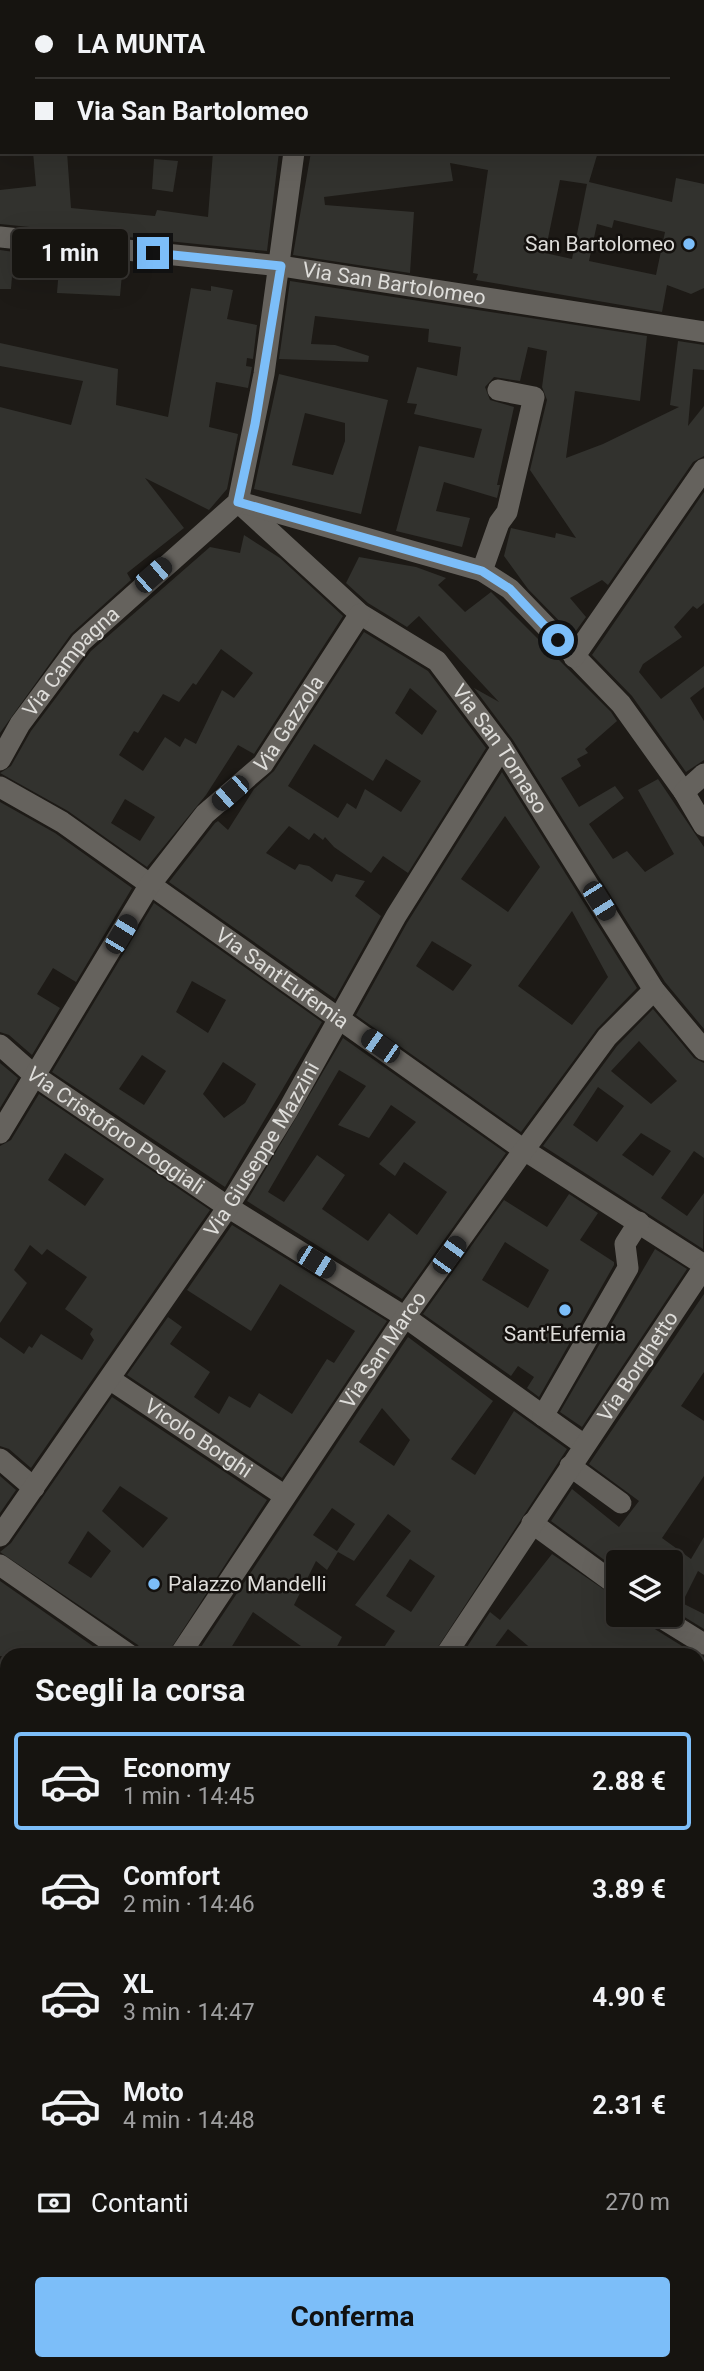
<!DOCTYPE html>
<html lang="it">
<meta charset="utf-8">
<style>
body{margin:0;font-family:Roboto,sans-serif;background:#1f1d19;color:#f1f3f6;height:100vh;display:flex;flex-direction:column;font-size:26px;white-space:nowrap}
*{box-sizing:border-box;margin:0}
p{font-size:23px;color:#9e9e9f}
.icon{flex:none;width:38px;height:38px;fill:none;stroke:currentColor;stroke-width:2;stroke-linecap:round;stroke-linejoin:round}
.map{position:relative;flex:1;overflow:hidden}
.sheet{position:absolute;left:0px;top:1648px;width:705px;height:723px;display:flex;flex-direction:column;background:#161410;border-radius:21px 21px 0 0;box-shadow:0 7px 28px #0002,0 0 0 2px #353330}
.sheet>*{flex:none}
.banner{position:absolute;left:0px;top:0px;width:705px;height:154px;box-shadow:0 7px 28px #0002,0 0 0 2px #353330;display:grid;align-content:center;height:154px;padding:0 35px;background:#161410}
.tools{position:absolute;left:606px;top:1550px;display:grid;gap:14px}
.tools a{display:grid;place-items:center;width:77px;height:77px;border-radius:7px;background:#161410;box-shadow:0 7px 28px #0002,0 0 0 2px #353330;font-size:35px}
.end{position:absolute;width:32px;height:32px;margin:-16px;border:9px solid #7cbef9;background:#111;box-shadow:0 0 0 4px #111}
.from{border-radius:50%}
.bubble{position:absolute;height:49px;border-radius:7px;background:#161410;box-shadow:0 7px 28px #0002,0 0 0 2px #353330;font-size:23px;font-weight:700;line-height:49px;text-align:center}
.car{position:absolute;width:21px;height:42px;margin:-21px -10px;border-radius:9px;box-shadow:0 0 5px 2px #0007;background:linear-gradient(#222 24%,#8ab4d8 0 40%,#222 0 76%,#8ab4d8 0 86%,#222 0)}
.banner b{display:flex;align-items:center;gap:24px;height:66px;font-size:26px}
.banner b+b{border-top:2px solid #353330}
.banner i{width:18px;height:18px;background:#f1f3f6}
ul{padding:0;list-style:none}
li{display:flex;align-items:center;gap:21px;height:98px;margin:0 14px 10px;padding:0 21px;border:4px solid transparent;border-radius:7px}
li div{flex:1}
li b{display:block;font-size:26px}
li em{font-style:normal;font-weight:700}
li.current{border-color:#7cbef9}
li>.icon{width:63px;height:63px;stroke-width:1.5}
h2{padding:0 35px;font-size:32px;line-height:84px}
.pay{display:flex;align-items:center;gap:18px;height:77px;padding:0 35px;font-size:26px}
.pay p{margin-inline-start:auto}
.button{display:flex;gap:14px;margin-top:auto;padding:14px 35px}
.button a{flex:1;height:80px;border-radius:7px;background:#7cbef9;color:#111;font-size:28px;font-weight:700;line-height:80px;text-align:center}
.map>svg:first-child{display:block}
.green{fill:#4c0a19}
.building{fill:#32322e;fill-rule:evenodd}
.lines{fill:none;stroke-linecap:round;stroke-linejoin:round}
.minor{stroke:#65625d;stroke-width:21}
.route{stroke:#7cbef9;stroke-width:9}
.poi-dot{fill:#7cbef9;stroke:#14110e;stroke-width:2.5}
.labels{text-anchor:middle;stroke-width:5;stroke-linejoin:round;paint-order:stroke}
.poi-label{font-size:21px;fill:#deddda;stroke:#14110e;text-anchor:end}
.street-label{font-size:21px;fill:#deddda;stroke:#14110e}
</style>
<div class="map">
<svg width="704" height="2371" viewBox="0 0 704 2371">
<rect width="100%" height="100%" fill="#1d1a16"/>
<!-- green -->
<polygon class="green" points="704,2120 704,2232 698,2240 698,2129"/>
<!-- building -->
<g class="building">
<polygon points="33,152 67,152 71,208 155,216 157,210 208,217 213,152 279,152 267,251 0,224 0,190 36,186"/>
<path d="M 311,152 L 598,152 L 589,182 L 672,202 L 676,178 L 704,184 L 704,288 L 691,294 L 667,285 L 662,312 L 476,280 L 478,274 L 473,273 L 488,170 L 450,163 L 453,181 L 324,197 L 325,205 L 414,212 L 410,273 L 293,255 ZM 560,180 L 587,184 L 572,259 L 545,253 ZM 614,220 L 665,232 L 656,275 L 589,261 L 597,224 L 612,228 Z"/>
<polygon points="154,159 178,161 173,192 152,189"/>
<polygon points="0,250 14,252 11,289 0,289"/>
<polygon points="60,256 123,263 120,296 57,293"/>
<polygon points="290,281 647,336 640,401 575,391 566,458 603,444 679,407 670,405 678,341 704,345 704,370 693,369 688,426 704,406 704,456 693,462 608,585 602,580 570,598 586,617 573,635 528,589 504,556 511,528 555,538 556,533 576,538 530,470 547,400 542,387 547,351 528,347 520,381 494,377 485,387 490,400 514,407 497,485 500,485 497,498 444,482 436,511 470,518 462,547 396,531 419,446 474,458 482,429 414,414 417,404 407,403 417,367 457,376 461,347 428,342 429,329 315,316 311,344 335,345 369,356 368,362 279,359"/>
<polygon points="211,286 233,290 227,319 257,325 253,359 247,358 246,366 252,367 248,388 216,382 209,427 238,434 227,489 209,510 145,478 184,528 127,573 131,580 71,634 0,733 0,407 71,425 83,381 0,366 0,343 118,369 116,405 168,417 191,288 211,291"/>
<path d="M 279,374 L 388,400 L 361,514 L 254,489 ZM 305,413 L 345,423 L 345,441 L 333,475 L 292,465 Z"/>
<polygon points="704,492 704,603 697,609 693,606 674,627 682,637 643,664 639,672 661,699 704,666 704,687 690,698 704,721 704,760 686,772 632,696 592,655"/>
<path d="M 244,535 L 280,558 L 343,616 L 254,754 L 238,745 L 206,795 L 147,867 L 68,811 L 0,773 L 11,766 L 31,731 L 91,651 L 210,547 L 240,553 ZM 221,649 L 253,673 L 234,698 L 222,690 L 196,744 L 185,738 L 180,747 L 165,737 L 143,771 L 119,755 L 134,731 L 138,733 L 163,694 L 179,702 L 193,683 L 196,685 ZM 125,799 L 155,817 L 140,841 L 111,823 Z"/>
<polygon points="359,557 416,567 446,578 438,585 465,612 491,592 611,712 617,721 585,749 588,753 577,759 581,766 561,778 579,807 615,786 624,798 589,824 613,859 627,851 645,872 674,854 638,790 658,779 704,847 704,1029 665,982 513,740 474,688 499,702 419,616 407,627 368,603 346,583"/>
<path d="M 364,632 L 428,671 L 486,748 L 408,873 L 383,856 L 371,873 L 334,847 L 325,837 L 323,840 L 314,833 L 309,840 L 289,826 L 266,853 L 295,870 L 299,864 L 309,866 L 332,882 L 336,874 L 365,881 L 355,896 L 381,916 L 335,999 L 169,882 L 215,823 L 218,821 L 228,830 L 254,789 L 274,771 ZM 410,688 L 437,711 L 422,735 L 395,713 ZM 314,744 L 373,781 L 386,759 L 421,781 L 401,812 L 365,789 L 356,809 L 347,803 L 338,818 L 288,786 Z"/>
<path d="M 502,772 L 637,988 L 597,1029 L 521,1132 L 356,1015 L 407,923 ZM 505,816 L 540,867 L 508,912 L 461,879 ZM 572,911 L 608,977 L 572,1025 L 518,986 ZM 432,941 L 472,965 L 453,991 L 416,966 Z"/>
<polygon points="0,802 55,833 132,888 76,982 53,968 37,994 60,1008 32,1055 9,1035 0,1032"/>
<path d="M 154,903 L 322,1022 L 225,1187 L 52,1072 ZM 192,981 L 226,1000 L 208,1033 L 176,1012 ZM 142,1055 L 166,1071 L 144,1105 L 119,1089 ZM 223,1062 L 256,1084 L 245,1103 L 224,1118 L 203,1094 Z"/>
<path d="M 653,1009 L 694,1058 L 704,1063 L 704,1158 L 694,1151 L 661,1198 L 687,1216 L 704,1193 L 703,1249 L 543,1146 L 617,1046 ZM 639,1041 L 677,1081 L 651,1104 L 611,1071 ZM 598,1087 L 624,1106 L 597,1142 L 573,1125 ZM 641,1133 L 671,1151 L 653,1176 L 622,1155 Z"/>
<path d="M 343,1038 L 506,1153 L 402,1299 L 247,1201 ZM 339,1070 L 366,1086 L 338,1125 L 369,1138 L 391,1105 L 416,1122 L 379,1164 L 395,1176 L 404,1162 L 447,1192 L 417,1235 L 389,1213 L 368,1241 L 322,1209 L 345,1175 L 317,1155 L 284,1202 L 268,1192 Z"/>
<polygon points="0,1063 18,1078 0,1108"/>
<path d="M 39,1094 L 210,1210 L 31,1468 L 9,1449 L 0,1446 L 0,1337 L 24,1354 L 29,1346 L 32,1348 L 41,1334 L 82,1360 L 94,1340 L 90,1334 L 93,1329 L 65,1309 L 87,1277 L 47,1249 L 42,1255 L 30,1245 L 14,1270 L 27,1283 L 0,1323 L 0,1146 L 11,1140 ZM 65,1153 L 104,1179 L 85,1206 L 48,1180 Z"/>
<path d="M 569,1194 L 598,1213 L 580,1240 L 614,1262 L 614,1265 L 539,1397 L 527,1388 L 534,1377 L 518,1366 L 511,1376 L 423,1314 L 504,1200 L 547,1227 ZM 505,1242 L 549,1270 L 528,1308 L 482,1280 Z"/>
<polygon points="232,1225 387,1321 282,1478 127,1375 168,1317 182,1327 170,1344 210,1372 194,1397 219,1414 229,1396 250,1408 259,1393 292,1414 327,1359 334,1363 355,1331 280,1284 251,1331 187,1290"/>
<polygon points="655,1249 687,1269 582,1427 560,1412"/>
<polygon points="704,1294 704,1372 681,1406 704,1421 704,1476 662,1538 691,1559 704,1537 704,1575 698,1571 682,1603 704,1614 704,1629 670,1608 670,1563 618,1563 618,1570 551,1521 572,1489 619,1527 639,1501 589,1464"/>
<path d="M 408,1337 L 493,1401 L 451,1459 L 475,1475 L 514,1411 L 567,1449 L 432,1656 L 378,1656 L 395,1631 L 355,1605 L 411,1531 L 388,1514 L 354,1561 L 338,1552 L 327,1570 L 316,1561 L 294,1605 L 342,1637 L 332,1656 L 315,1656 L 253,1612 L 226,1656 L 195,1656 ZM 382,1408 L 410,1440 L 394,1466 L 359,1442 ZM 332,1508 L 355,1524 L 337,1551 L 313,1535 ZM 410,1559 L 435,1576 L 411,1612 L 386,1596 Z"/>
<path d="M 112,1397 L 267,1500 L 166,1656 L 144,1656 L 138,1645 L 0,1552 L 11,1543 ZM 120,1486 L 168,1518 L 143,1548 L 102,1511 ZM 88,1531 L 111,1551 L 91,1578 L 68,1563 Z"/>
<polygon points="0,1476 16,1490 0,1513"/>
<polygon points="552,1554 618,1599 618,1615 644,1615 650,1626 698,1656 540,1656 508,1629 488,1656 461,1656 490,1612 500,1620"/>
<polygon points="0,1581 107,1656 0,1656"/>
</g>
<g class="lines">
<!-- minor -->
<g class="minor">
<polyline points="330,2 331,0"/>
<polyline points="604,2 604,0"/>
<polyline points="682,2 682,0"/>
<path id="s1" d="M 0,237 L 281,266 L 704,332"/>
<path id="s2" d="M 238,502 L 360,614 L 437,661 L 502,747 L 654,990 L 704,1050"/>
<polyline points="243,503 482,571 510,589 621,704 684,792 704,826"/>
<polyline points="482,571 499,523 507,512 534,397 498,390"/>
<polyline points="574,657 704,469"/>
<path id="s3" d="M 0,760 L 20,724 L 81,642 L 238,502 L 264,374 L 294,152"/>
<path id="s4" d="M 0,787 L 62,822 L 524,1150 L 704,1265"/>
<polyline points="684,792 704,774"/>
<path id="s5" d="M 0,1045 L 35,1076 L 228,1207 L 405,1317 L 584,1445"/>
<path id="s6" d="M 0,1133 L 149,886 L 205,814 L 263,764 L 360,614"/>
<path id="s7" d="M 111,1380 L 285,1496"/>
<polyline points="543,1416 628,1268 625,1244 639,1222"/>
<polyline points="0,1459 34,1488"/>
<polyline points="570,1466 621,1503"/>
<polyline points="532,1523 618,1586"/>
<path id="s8" d="M 0,1536 L 228,1207 L 288,1110 L 396,916 L 502,747"/>
<polyline points="0,1565 131,1656"/>
<polyline points="657,1615 704,1644"/>
<path id="s9" d="M 179,1656 L 405,1317 L 524,1150 L 607,1037 L 654,990"/>
<path id="s10" d="M 445,1656 L 704,1267"/>
<polyline points="698,1727 704,1729"/>
<polyline points="0,1822 7,1826"/>
<polyline points="698,1908 704,1913"/>
<polyline points="0,1913 7,1903"/>
<polyline points="698,2041 704,2045"/>
<polyline points="698,2082 704,2071"/>
<polyline points="0,2093 7,2098"/>
<polyline points="0,2338 7,2327"/>
<polyline points="53,2364 62,2371"/>
<polyline points="392,2364 402,2371"/>
<polyline points="265,2371 269,2364"/>
<polyline points="515,2371 519,2364"/>
</g>
</g>
<g class="lines">
<!-- route -->
<polyline class="route" points="153,253 281,266 255,424 238,502 482,571 510,589 558,640"/>
</g>
<!-- markers -->
<g class="poi-dot">
<circle cx="689" cy="244" r="7"/>
<circle cx="565" cy="1310" r="7"/>
<circle cx="154" cy="1584" r="7"/>
</g>
<g class="labels">
<!-- poi labels -->
<g class="poi-label">
<text x="675" y="251">San Bartolomeo</text>
<text x="565" y="1341" text-anchor="middle">Sant'Eufemia</text>
<text x="168" y="1591" text-anchor="start">Palazzo Mandelli</text>
</g>
<!-- street labels -->
<g class="street-label">
<text dy="7" stroke="none"><textPath href="#s1" startOffset="397">Via San Bartolomeo</textPath></text>
<text dy="7" stroke="none"><textPath href="#s3" startOffset="122">Via Campagna</textPath></text>
<text dy="7" stroke="none"><textPath href="#s6" startOffset="504">Via Gazzola</textPath></text>
<text dy="7" stroke="none"><textPath href="#s2" startOffset="364">Via San Tomaso</textPath></text>
<text dy="7" stroke="none"><textPath href="#s4" startOffset="341">Via Sant'Eufemia</textPath></text>
<text dy="7" stroke="none"><textPath href="#s5" startOffset="144">Via Cristoforo Poggiali</textPath></text>
<text dy="7" stroke="none"><textPath href="#s8" startOffset="467">Via Giuseppe Mazzini</textPath></text>
<text dy="7" stroke="none"><textPath href="#s9" startOffset="368">Via San Marco</textPath></text>
<text dy="7" stroke="none"><textPath href="#s10" startOffset="348">Via Borghetto</textPath></text>
<text dy="7" stroke="none"><textPath href="#s7" startOffset="105">Vicolo Borghi</textPath></text>
</g>
</g>
</svg>
<div class="tools">
<a><svg class="icon" aria-label="layers" viewBox="0 0 24 24"><path d="M12 4l9 5-9 5-9-5zM3 14l9 5 9-5"/></svg></a>
</div>
<i class="end from" style="left:558px;top:640px"></i>
<i class="end" style="left:153px;top:253px"></i>
<div class="bubble" style="left:12px;top:229px;width:116px">1 min</div>
<i class="car" style="left:153px;top:575px;rotate:49deg"></i>
<i class="car" style="left:230px;top:793px;rotate:229deg"></i>
<i class="car" style="left:599px;top:901px;rotate:148deg"></i>
<i class="car" style="left:121px;top:934px;rotate:31deg"></i>
<i class="car" style="left:380px;top:1046px;rotate:305deg"></i>
<i class="car" style="left:449px;top:1255px;rotate:36deg"></i>
<i class="car" style="left:316px;top:1262px;rotate:122deg"></i>
<div class="banner">
<b><i class="from"></i>LA MUNTA</b>
<b><i></i>Via San Bartolomeo</b>
</div>
<section class="sheet">
<h2>Scegli la corsa</h2>
<ul>
<li class="current"><svg class="icon" aria-label="car" viewBox="0 0 24 24"><path d="M5 17H2v-5l4-1 3-4h7l3 4 3 1v5h-3M9 17h6M6 11h13"/><circle cx="7" cy="17" r="2"/><circle cx="17" cy="17" r="2"/></svg><div><b>Economy</b><p>1 min · 14:45</p></div><em>2.88 €</em></li>
<li><svg class="icon" aria-label="car" viewBox="0 0 24 24"><path d="M5 17H2v-5l4-1 3-4h7l3 4 3 1v5h-3M9 17h6M6 11h13"/><circle cx="7" cy="17" r="2"/><circle cx="17" cy="17" r="2"/></svg><div><b>Comfort</b><p>2 min · 14:46</p></div><em>3.89 €</em></li>
<li><svg class="icon" aria-label="car" viewBox="0 0 24 24"><path d="M5 17H2v-5l4-1 3-4h7l3 4 3 1v5h-3M9 17h6M6 11h13"/><circle cx="7" cy="17" r="2"/><circle cx="17" cy="17" r="2"/></svg><div><b>XL</b><p>3 min · 14:47</p></div><em>4.90 €</em></li>
<li><svg class="icon" aria-label="car" viewBox="0 0 24 24"><path d="M5 17H2v-5l4-1 3-4h7l3 4 3 1v5h-3M9 17h6M6 11h13"/><circle cx="7" cy="17" r="2"/><circle cx="17" cy="17" r="2"/></svg><div><b>Moto</b><p>4 min · 14:48</p></div><em>2.31 €</em></li>
</ul>
<div class="pay"><svg class="icon" aria-label="cash" viewBox="0 0 24 24"><path d="M3 7h18v10H3z"/><circle cx="12" cy="12" r="2"/></svg>Contanti<p>270 m</p></div>
<div class="button"><a>Conferma</a></div>
</section>
</div>
